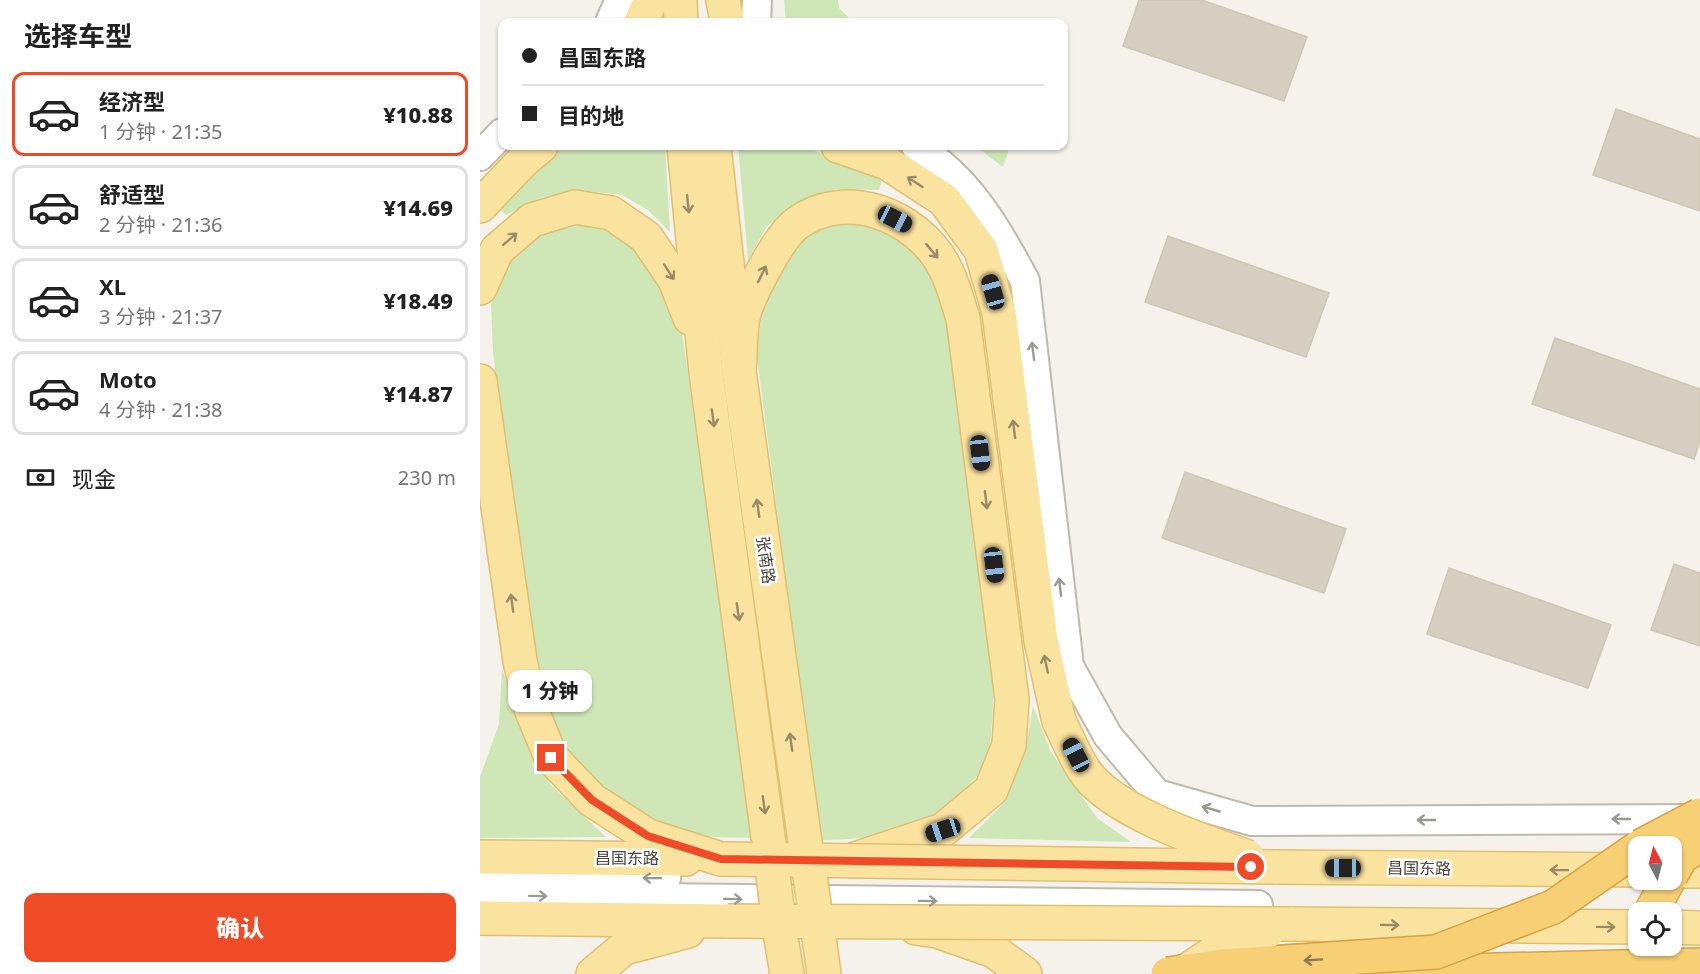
<!DOCTYPE html>
<html lang="zh">
<meta charset="utf-8">
<style>
body{margin:0;font-family:"Noto Sans","Noto Sans SC",sans-serif;background:#f2f2f2;color:#222;height:100vh;display:flex;flex-direction:column;font-size:22px;white-space:nowrap}
*{box-sizing:border-box;margin:0}
p{font-size:20px;color:#767676}
.icon{flex:none;width:33px;height:33px;fill:none;stroke:currentColor;stroke-width:2;stroke-linecap:round;stroke-linejoin:round}
.map{position:relative;flex:1;overflow:hidden}
.details{display:flex;flex-direction:column;background:#fff;width:480px}
.details>*{flex:none}
.banner{position:absolute;left:18px;top:18px;width:570px;height:132px;border-radius:12px;box-shadow:0 2px 4px #0004;display:grid;align-content:center;height:132px;padding:0 24px;background:#fff}
.needle{width:39px;rotate:353deg}
.controls{position:absolute;left:1148px;top:836px;display:grid;gap:12px}
.controls a{display:grid;place-items:center;width:54px;height:54px;border-radius:12px;background:#fff;box-shadow:0 2px 4px #0004;font-size:30px}
.end{position:absolute;width:27px;height:27px;margin:-14px;border:8px solid #f04b27;background:#fff;box-shadow:0 0 0 3px #fff}
.from{border-radius:50%}
.bubble{position:absolute;height:42px;border-radius:12px;background:#fff;box-shadow:0 2px 4px #0004;font-size:20px;font-weight:800;line-height:42px;text-align:center}
.car{position:absolute;width:18px;height:36px;margin:-18px -9px;border-radius:8px;box-shadow:0 0 4px 2px #0007;background:linear-gradient(#222 24%,#8ab4d8 0 40%,#222 0 76%,#8ab4d8 0 86%,#222 0)}
.banner b{display:flex;align-items:center;gap:21px;height:57px;font-size:22px}
.banner b+b{border-top:2px solid #e0e0e0}
.banner i{width:15px;height:15px;background:#222}
ul{padding:0;list-style:none}
li{display:flex;align-items:center;gap:18px;height:84px;margin:0 12px 9px;padding:0 12px;border:3px solid #e0e0e0;border-radius:12px}
li div{flex:1}
li b{display:block;font-size:22px}
li em{font-style:normal;font-weight:800}
li.on{border-color:#f04b27}
li>.icon{width:54px;height:54px;stroke-width:1.5}
h2{padding:0 24px;font-size:27px;line-height:72px}
.pay{display:flex;align-items:center;gap:15px;height:66px;padding:0 24px;font-size:22px}
.pay p{margin-inline-start:auto}
.primary-button{display:flex;gap:12px;margin-top:auto;padding:12px 24px}
.primary-button a{flex:1;height:69px;border-radius:12px;background:#f04b27;color:#fff;font-size:24px;font-weight:800;line-height:69px;text-align:center}
main{display:flex;flex:1;min-height:0}
.map>svg:first-child{display:block}
.green{fill:#cfe7b6}
.building{fill:#d6cec1;stroke:#d0c6b4;stroke-width:1.5}
.lines{fill:none;stroke-linecap:round;stroke-linejoin:round}
.minor-casing{stroke:#c0baae;stroke-width:32}
.major-casing{stroke:#dfc06f;stroke-width:36}
.highway-casing{stroke:#d7a443;stroke-width:36}
.minor{stroke:#fff;stroke-width:28}
.major{stroke:#fae29f;stroke-width:33}
.highway{stroke:#f7cf74;stroke-width:33}
.major-bridge-casing{stroke:#dfc06f;stroke-width:36;stroke-linecap:butt}
.highway-bridge-casing{stroke:#d7a443;stroke-width:36;stroke-linecap:butt}
.major-bridge{stroke:#fae29f;stroke-width:33}
.highway-bridge{stroke:#f7cf74;stroke-width:33}
.oneway{stroke:#998b67}
.oneway2{stroke:#9b9892}
.oneway3{stroke:#8f7b51}
.route{stroke:#f04b27;stroke-width:8}
.labels{text-anchor:middle;stroke-width:5;stroke-linejoin:round;paint-order:stroke}
.street-label{font-size:16px;fill:#494339;stroke:#fff}
</style>
<main>
<section class="details">
<h2>选择车型</h2>
<ul>
<li class="on"><svg class="icon" aria-label="car" viewBox="0 0 24 24"><path d="M5 17H2v-5l4-1 3-4h7l3 4 3 1v5h-3M9 17h6M6 11h13"/><circle cx="7" cy="17" r="2"/><circle cx="17" cy="17" r="2"/></svg><div><b>经济型</b><p>1 分钟 · 21:35</p></div><em>¥10.88</em></li>
<li><svg class="icon" aria-label="car" viewBox="0 0 24 24"><path d="M5 17H2v-5l4-1 3-4h7l3 4 3 1v5h-3M9 17h6M6 11h13"/><circle cx="7" cy="17" r="2"/><circle cx="17" cy="17" r="2"/></svg><div><b>舒适型</b><p>2 分钟 · 21:36</p></div><em>¥14.69</em></li>
<li><svg class="icon" aria-label="car" viewBox="0 0 24 24"><path d="M5 17H2v-5l4-1 3-4h7l3 4 3 1v5h-3M9 17h6M6 11h13"/><circle cx="7" cy="17" r="2"/><circle cx="17" cy="17" r="2"/></svg><div><b>XL</b><p>3 分钟 · 21:37</p></div><em>¥18.49</em></li>
<li><svg class="icon" aria-label="car" viewBox="0 0 24 24"><path d="M5 17H2v-5l4-1 3-4h7l3 4 3 1v5h-3M9 17h6M6 11h13"/><circle cx="7" cy="17" r="2"/><circle cx="17" cy="17" r="2"/></svg><div><b>Moto</b><p>4 分钟 · 21:38</p></div><em>¥14.87</em></li>
</ul>
<div class="pay"><svg class="icon" aria-label="cash" viewBox="0 0 24 24"><path d="M3 7h18v10H3z"/><circle cx="12" cy="12" r="2"/></svg>现金<p>230 m</p></div>
<div class="primary-button"><a>确认</a></div>
</section>
<div class="map">
<svg width="1220" height="974" viewBox="0 0 1220 974">
<rect width="100%" height="100%" fill="#f5f2eb"/>
<!-- green -->
<g class="green">
<polygon points="304,0 358,0 359,8 373,22 306,22"/>
<polygon points="82,146 185,146 190,232 168,210 142,195 99,190 60,198 26,215 15,205 26,191"/>
<polygon points="258,146 324,146 402,180 399,190 356,189 320,202 287,226 268,260"/>
<polygon points="495,146 530,146 523,167"/>
<path d="M 372,221 C 403,228 438,239 454,270 C 462,285 464,308 468,324 L 514,679 C 513,702 513,747 504,767 C 501,773 494,779 489,785 C 450,835 400,839 340,840 L 276,350 L 285,299 L 308,252 L 339,226 Z"/>
<polygon points="101,225 141,234 179,269 201,326 275,838 235,837 190,830 143,809 102,772 73,730 53,663 13,353 11,304 28,261 59,235"/>
<polygon points="22,668 38,723 70,784 126,837 0,838 0,777 19,724"/>
<polygon points="553,706 571,752 617,818 651,842 489,838 524,803 545,752"/>
</g>
<!-- building -->
<g class="building">
<polygon points="659,0 722,0 827,37 804,101 643,46"/>
<polygon points="1136,109 1220,139 1220,211 1113,175"/>
<polygon points="688,236 849,293 826,357 665,302"/>
<polygon points="1075,338 1220,389 1220,441 1214,459 1052,404"/>
<polygon points="705,472 866,529 844,593 682,538"/>
<polygon points="1194,564 1220,573 1220,646 1171,630"/>
<polygon points="969,568 1131,625 1108,688 947,634"/>
</g>
<g class="lines">
<defs>
<g id="minor">
<polyline points="130,22 140,0"/>
<polyline points="276,22 277,0"/>
<path d="M 436,146 C 488,178 517,228 545,281 L 589,666 L 628,736 L 677,794 L 772,821 L 1214,819"/>
<polyline points="0,156 22,133"/>
<polyline points="0,875 186,878"/>
<polyline points="0,896 778,905"/>
</g>
<g id="major">
<polyline points="200,0 201,22"/>
<polyline points="243,0 247,22"/>
<polyline points="161,22 171,0"/>
<polyline points="204,146 226,373 289,844"/>
<polyline points="234,146 259,371 325,842"/>
<polyline points="358,146 407,163 464,200 501,250 519,313 561,641 579,721"/>
<polyline points="0,206 44,160 61,146"/>
<polyline points="0,288 17,250 52,220 95,207 131,213 166,237 195,280 210,318"/>
<path d="M 259,371 C 261,351 259,325 266,307 C 274,286 299,237 316,224 C 365,187 437,215 464,266 C 473,282 477,301 483,318 L 532,699 L 529,745 L 511,790 L 463,830 L 375,859"/>
<polyline points="0,381 40,661 51,709 71,757 112,800 168,836 241,859"/>
<polyline points="0,857 206,859"/>
<polyline points="795,867 1158,870"/>
<polyline points="1191,871 1220,871"/>
<polyline points="0,918 248,921"/>
<polyline points="810,924 1158,927"/>
<polyline points="1191,927 1220,928"/>
<polyline points="436,928 457,931 514,951 545,974"/>
<polyline points="301,938 307,974"/>
<polyline points="339,938 344,974"/>
<polyline points="113,974 144,948 208,931"/>
</g>
<g id="highway">
<polyline points="1171,912 1189,879"/>
<polyline points="862,974 1220,965"/>
</g>
</defs>
<!-- minor casing -->
<use href="#minor" class="minor-casing"/>
<!-- major casing -->
<use href="#major" class="major-casing"/>
<!-- highway casing -->
<use href="#highway" class="highway-casing"/>
<!-- minor -->
<use href="#minor" class="minor"/>
<!-- major -->
<use href="#major" class="major"/>
<!-- highway -->
<use href="#highway" class="highway"/>
<defs>
<g id="major-bridge">
<path d="M 579,721 C 587,737 594,755 604,770 C 630,811 723,841 768,857"/>
<polyline points="325,842 339,938"/>
<polyline points="289,844 301,938"/>
<polyline points="241,859 795,867"/>
<polyline points="248,921 810,924"/>
<polyline points="702,974 742,947 788,931"/>
</g>
<g id="highway-bridge">
<polyline points="1161,846 1220,815"/>
<polyline points="1191,875 1201,857 1220,845"/>
<polyline points="688,974 743,966 956,952 1073,907 1158,848"/>
</g>
</defs>
<!-- major-bridge casing -->
<use href="#major-bridge" class="major-bridge-casing"/>
<!-- highway-bridge casing -->
<use href="#highway-bridge" class="highway-bridge-casing"/>
<!-- major-bridge -->
<use href="#major-bridge" class="major-bridge"/>
<!-- highway-bridge -->
<use href="#highway-bridge" class="highway-bridge"/>
</g>
<!-- one-way arrows -->
<defs><path id="oneway-shaft" d="M-6 0H5M1.5-3L5.5 0L1.5 3" fill="none" stroke-width="1.6" stroke-linecap="round" stroke-linejoin="round" transform="scale(1.5)"/></defs>
<g class="oneway">
<use href="#oneway-shaft" transform="translate(435 182) rotate(-147)"/>
<use href="#oneway-shaft" transform="translate(208 204) rotate(84)"/>
<use href="#oneway-shaft" transform="translate(30 239) rotate(-41)"/>
<use href="#oneway-shaft" transform="translate(452 251) rotate(50)"/>
<use href="#oneway-shaft" transform="translate(189 272) rotate(57)"/>
<use href="#oneway-shaft" transform="translate(282 274) rotate(-64)"/>
<use href="#oneway-shaft" transform="translate(233 418) rotate(82)"/>
<use href="#oneway-shaft" transform="translate(534 429) rotate(-97)"/>
<use href="#oneway-shaft" transform="translate(506 500) rotate(83)"/>
<use href="#oneway-shaft" transform="translate(278 508) rotate(-98)"/>
<use href="#oneway-shaft" transform="translate(32 603) rotate(-98)"/>
<use href="#oneway-shaft" transform="translate(258 612) rotate(82)"/>
<use href="#oneway-shaft" transform="translate(566 664) rotate(-102)"/>
<use href="#oneway-shaft" transform="translate(311 742) rotate(-98)"/>
<use href="#oneway-shaft" transform="translate(284 805) rotate(82)"/>
<use href="#oneway-shaft" transform="translate(1079 870) rotate(-179)"/>
<use href="#oneway-shaft" transform="translate(910 925) rotate(1)"/>
<use href="#oneway-shaft" transform="translate(1126 927) rotate(1)"/>
</g>
<g class="oneway2">
<use href="#oneway-shaft" transform="translate(553 351) rotate(-97)"/>
<use href="#oneway-shaft" transform="translate(580 587) rotate(-97)"/>
<use href="#oneway-shaft" transform="translate(731 809) rotate(-164)"/>
<use href="#oneway-shaft" transform="translate(1141 819) rotate(180)"/>
<use href="#oneway-shaft" transform="translate(946 820) rotate(180)"/>
<use href="#oneway-shaft" transform="translate(172 878) rotate(-179)"/>
<use href="#oneway-shaft" transform="translate(58 896) rotate(1)"/>
<use href="#oneway-shaft" transform="translate(253 899) rotate(1)"/>
<use href="#oneway-shaft" transform="translate(448 901) rotate(1)"/>
</g>
<use class="oneway3" href="#oneway-shaft" transform="translate(833 960) rotate(176)"/>
<g class="lines">
<!-- route -->
<polyline class="route" points="71,758 112,800 168,836 241,859 771,867"/>
</g>
<g class="labels">
<!-- street labels -->
<g class="street-label">
<text transform="translate(286 560) rotate(82)" y="6">张南路</text>
<text x="147" y="864">昌国东路</text>
<text transform="translate(939 868) rotate(1)" y="6">昌国东路</text>
</g>
</g>
</svg>
<div class="controls">
<a><svg class="needle" viewBox="-14 -14 28 28"><path d="M0-13l5 13h-10z" fill="#e53935"/><path d="M0 13l5-13h-10z" fill="#767676"/></svg></a>
<a><svg class="icon" aria-label="locate" viewBox="0 0 24 24"><circle cx="12" cy="12" r="6"/><path d="M12 2v4M12 18v4M2 12h4M18 12h4"/></svg></a>
</div>
<i class="end from" style="left:771px;top:867px"></i>
<i class="end" style="left:71px;top:758px"></i>
<div class="bubble" style="left:28px;top:670px;width:84px">1 分钟</div>
<i class="car" style="left:415px;top:219px;rotate:117deg"></i>
<i class="car" style="left:513px;top:292px;rotate:344deg"></i>
<i class="car" style="left:500px;top:453px;rotate:173deg"></i>
<i class="car" style="left:514px;top:565px;rotate:173deg"></i>
<i class="car" style="left:596px;top:755px;rotate:333deg"></i>
<i class="car" style="left:463px;top:830px;rotate:252deg"></i>
<i class="car" style="left:863px;top:868px;rotate:270deg"></i>
<div class="banner">
<b><i class="from"></i>昌国东路</b>
<b><i></i>目的地</b>
</div>
</div>
</main>
